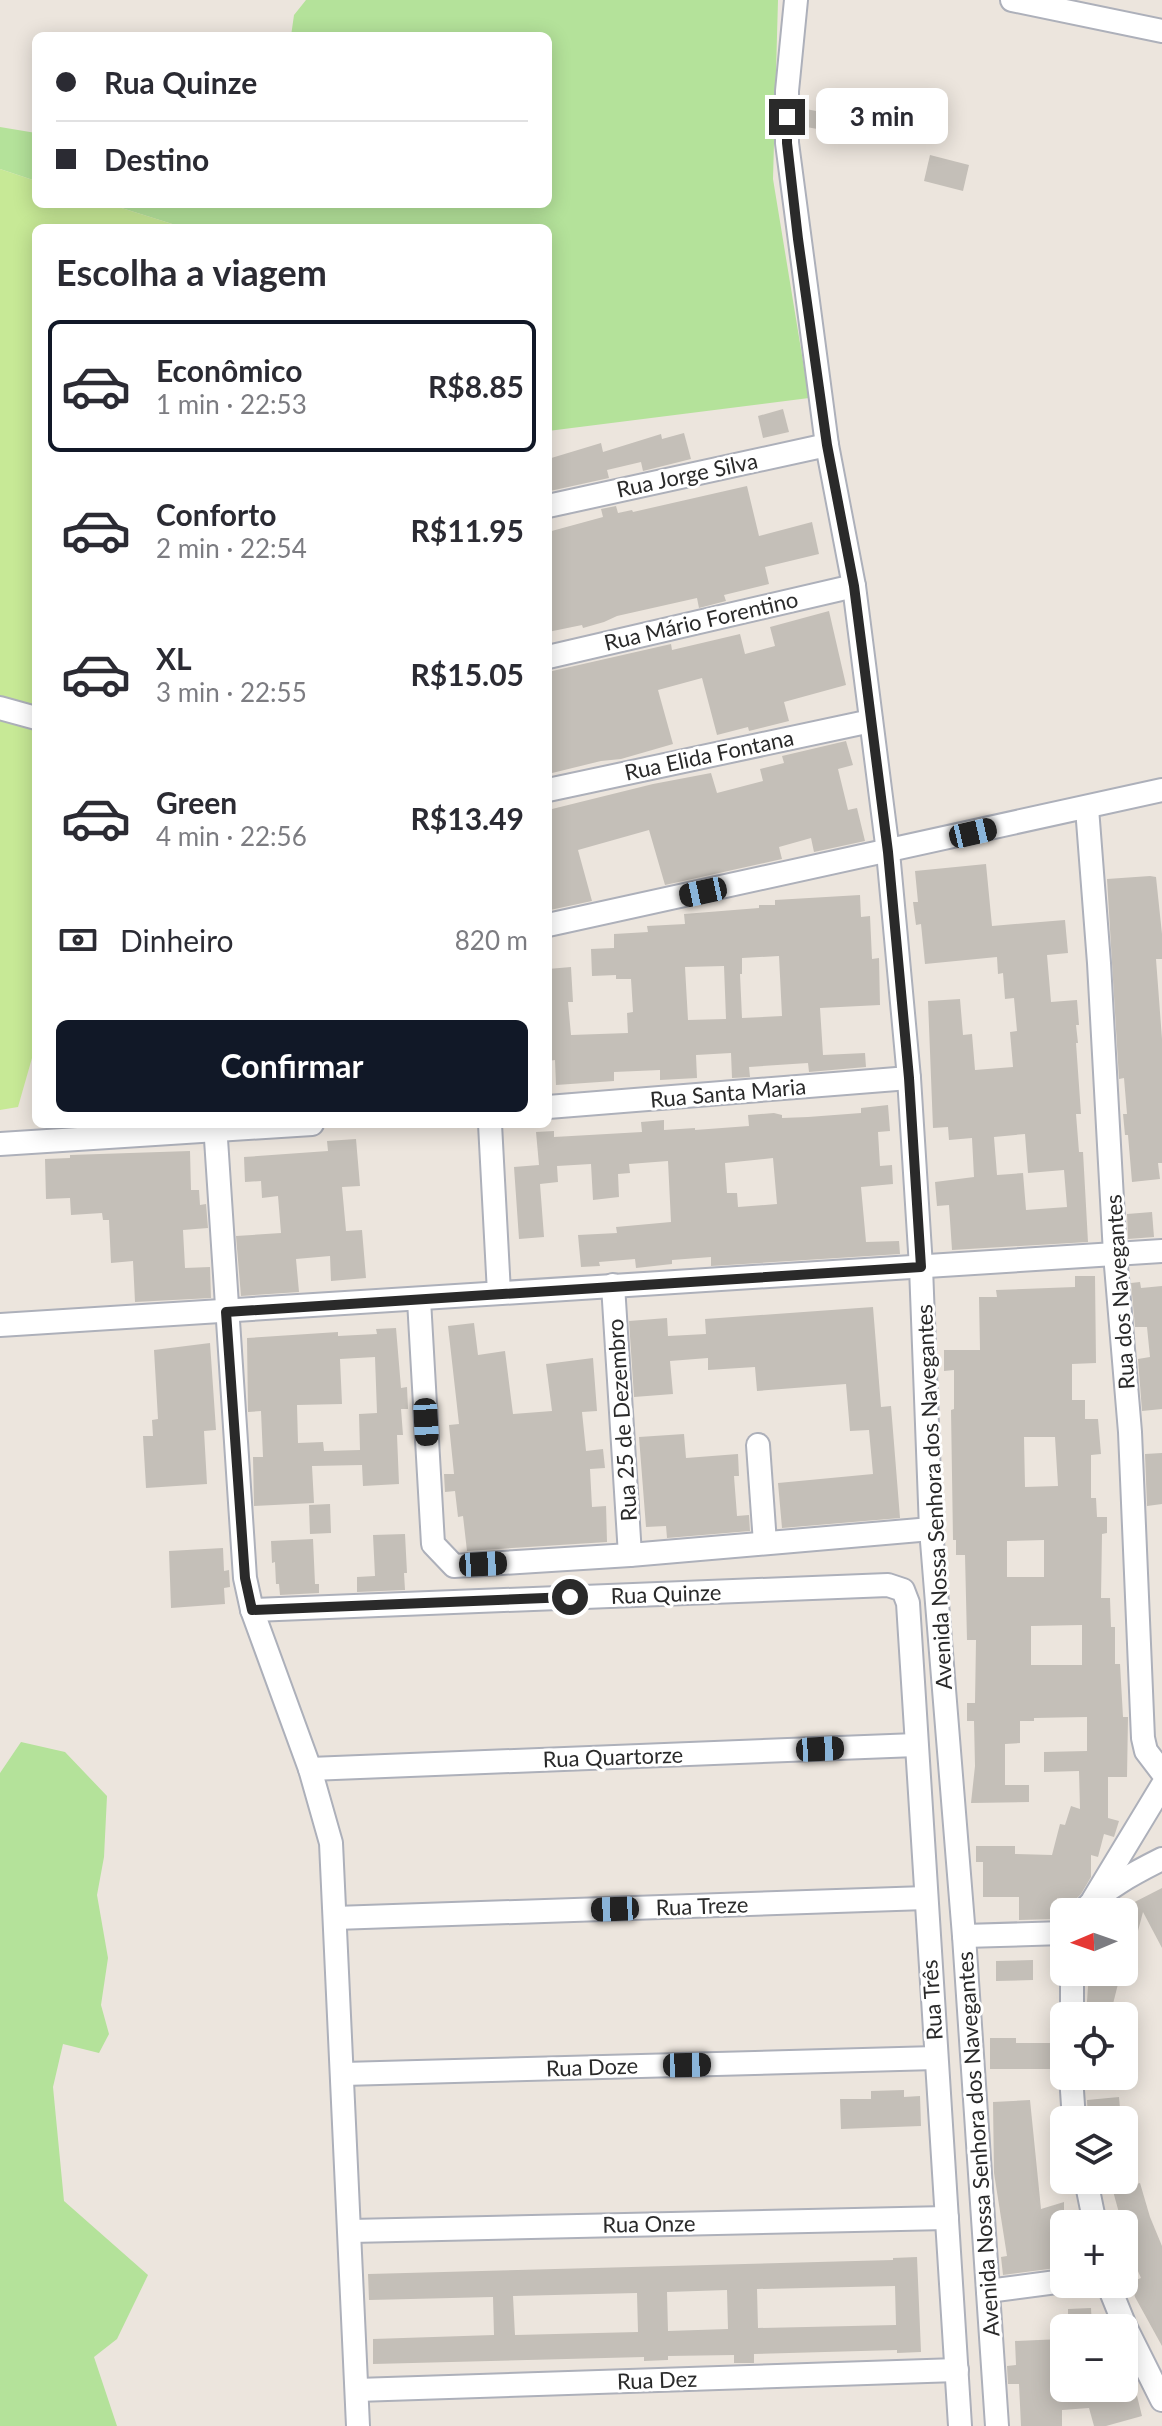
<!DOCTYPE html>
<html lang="pt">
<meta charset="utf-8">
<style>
body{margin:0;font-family:Lato,sans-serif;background:#f7f7f7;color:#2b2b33;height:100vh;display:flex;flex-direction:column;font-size:30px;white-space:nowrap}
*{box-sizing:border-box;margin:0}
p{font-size:26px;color:#7c7c81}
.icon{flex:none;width:44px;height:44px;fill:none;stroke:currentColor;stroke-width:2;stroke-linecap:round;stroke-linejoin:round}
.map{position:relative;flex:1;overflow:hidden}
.details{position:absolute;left:32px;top:224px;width:520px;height:904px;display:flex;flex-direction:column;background:#fff;border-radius:12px;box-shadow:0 4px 20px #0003}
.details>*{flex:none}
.hud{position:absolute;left:32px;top:32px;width:520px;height:176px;border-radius:12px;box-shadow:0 4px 20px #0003;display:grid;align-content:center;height:176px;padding:0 24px;background:#fff}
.needle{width:52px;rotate:268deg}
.fabs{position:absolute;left:1050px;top:1898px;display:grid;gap:16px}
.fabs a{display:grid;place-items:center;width:88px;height:88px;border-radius:12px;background:#fff;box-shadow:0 4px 20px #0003;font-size:40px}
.end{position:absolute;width:36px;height:36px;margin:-18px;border:10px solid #2a2a2a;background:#fff;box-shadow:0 0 0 4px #fff}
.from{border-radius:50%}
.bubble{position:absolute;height:56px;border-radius:12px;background:#fff;box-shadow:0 4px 20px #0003;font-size:26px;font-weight:700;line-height:56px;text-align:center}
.car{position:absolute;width:24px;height:48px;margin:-24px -12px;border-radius:10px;box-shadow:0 0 6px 2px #0007;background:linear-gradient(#222 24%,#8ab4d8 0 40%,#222 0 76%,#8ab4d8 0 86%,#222 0)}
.hud b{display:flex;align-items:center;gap:28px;height:76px;font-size:30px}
.hud b+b{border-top:2px solid #e1e1e2}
.hud i{width:20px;height:20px;background:#2b2b33}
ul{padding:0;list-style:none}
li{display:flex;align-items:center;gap:24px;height:132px;margin:0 16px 12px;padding:0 8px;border:4px solid transparent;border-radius:12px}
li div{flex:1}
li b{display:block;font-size:30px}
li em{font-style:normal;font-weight:700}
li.on{border-color:#111827}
li>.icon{width:72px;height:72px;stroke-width:1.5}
h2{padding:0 24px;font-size:36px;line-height:96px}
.pay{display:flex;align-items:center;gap:20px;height:88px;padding:0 24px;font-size:30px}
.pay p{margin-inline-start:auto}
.action{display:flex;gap:16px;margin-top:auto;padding:16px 24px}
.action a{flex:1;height:92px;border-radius:12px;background:#111827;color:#fff;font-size:32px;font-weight:700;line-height:92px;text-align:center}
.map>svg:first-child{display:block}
.green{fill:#b4e29a}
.pitch{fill:#c7e996}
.building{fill:#c4bfb8;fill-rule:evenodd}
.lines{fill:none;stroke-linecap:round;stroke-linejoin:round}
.minor-casing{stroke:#adb0ba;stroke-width:26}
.minor{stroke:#fff;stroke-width:22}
.route{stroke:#2a2a2a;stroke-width:10}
.labels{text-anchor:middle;stroke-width:6;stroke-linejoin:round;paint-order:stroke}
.street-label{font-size:22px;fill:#2a2a2a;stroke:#fff}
</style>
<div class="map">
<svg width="1162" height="2426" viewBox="0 0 1162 2426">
<rect width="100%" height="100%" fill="#ece5dd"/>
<!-- green -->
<g class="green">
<polygon points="306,0 778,0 773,179 809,398 548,431 548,228 185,228 109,204 548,204 548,36 291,36 294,15"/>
<polygon points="0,127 36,133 36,181 0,169"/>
<polygon points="21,1742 65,1752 107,1796 104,1857 97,1895 108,1958 101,2005 109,2034 99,2053 63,2044 53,2087 64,2201 148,2275 117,2339 94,2357 117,2426 0,2426 0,1773"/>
</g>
<!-- pitch -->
<polygon class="pitch" points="0,169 36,181 36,204 109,204 185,228 36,228 36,1044 18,1107 0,1110"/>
<!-- building -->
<g class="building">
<polygon points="824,94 856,100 850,135 801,126 801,108 821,112"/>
<polygon points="930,155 969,165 963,191 924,181"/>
<polygon points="783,409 789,432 763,438 758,416"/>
<polygon points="684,433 691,459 643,471 641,462 607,470 609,478 550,491 548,459 601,443 603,452 661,434 662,439"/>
<polygon points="747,486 759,536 812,522 819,554 765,567 769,584 724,595 726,601 699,608 697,598 617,616 604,622 583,628 582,625 548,632 548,532 603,517 601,509 616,506 618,513 632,510 633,512"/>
<polygon points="829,611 846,685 784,702 789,721 749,731 748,727 717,735 702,678 658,690 673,744 621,759 601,761 548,774 548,672 671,644 672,650 740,634 745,654 775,646 770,627"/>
<polygon points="846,741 853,765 838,769 848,810 857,808 865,841 814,852 811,838 779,847 782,859 665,885 649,830 578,850 592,901 550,910 548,810 653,784 711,773 717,793 763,781 760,769 784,763 782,756"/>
<path d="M 986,864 L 992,926 L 1065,920 L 1068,953 L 1047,955 L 1051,1002 L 1077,1000 L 1079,1025 L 1076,1025 L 1078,1043 L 1076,1043 L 1081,1114 L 1076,1114 L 1079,1152 L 1083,1152 L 1088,1242 L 952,1250 L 949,1205 L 937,1206 L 935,1182 L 974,1177 L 972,1138 L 949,1140 L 948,1127 L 933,1128 L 928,1001 L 960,999 L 963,1035 L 972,1034 L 975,1070 L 1013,1067 L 1010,1032 L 1017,1031 L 1014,998 L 1005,999 L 1003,973 L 998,974 L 997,957 L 925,964 L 921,924 L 916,925 L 913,902 L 918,902 L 915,871 ZM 1025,1134 L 1028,1173 L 1064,1170 L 1067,1207 L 1026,1210 L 1023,1173 L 997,1175 L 994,1137 Z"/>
<polygon points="1150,876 1156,877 1162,934 1162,959 1156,959 1162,1039 1162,1163 1158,1163 1160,1179 1132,1182 1128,1135 1125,1135 1123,1114 1127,1114 1124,1078 1119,1079 1107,879"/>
<path d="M 860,895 L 861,917 L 870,916 L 872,959 L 879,958 L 880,1005 L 820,1008 L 823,1055 L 865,1053 L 866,1067 L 809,1072 L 808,1063 L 749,1067 L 750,1077 L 732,1078 L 731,1053 L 696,1055 L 697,1078 L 660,1080 L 660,1070 L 614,1072 L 614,1081 L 556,1085 L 555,1060 L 548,1061 L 548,969 L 571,967 L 573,1002 L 568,1002 L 571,1035 L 628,1033 L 627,1013 L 633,1012 L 631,979 L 616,979 L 616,975 L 592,976 L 591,949 L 614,948 L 614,934 L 648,932 L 647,926 L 685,924 L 684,914 L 759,908 L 759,905 L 775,905 L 775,900 ZM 779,956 L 782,1016 L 742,1018 L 740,974 L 742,974 L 742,958 ZM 724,966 L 726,1019 L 688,1020 L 685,967 Z"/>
<path d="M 888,1105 L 890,1131 L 878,1132 L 880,1166 L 892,1165 L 893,1184 L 861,1187 L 866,1242 L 899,1241 L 900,1254 L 711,1266 L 711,1257 L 672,1260 L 672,1264 L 636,1268 L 635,1259 L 599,1262 L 600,1266 L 581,1267 L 578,1235 L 617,1233 L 616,1227 L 671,1222 L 668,1161 L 629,1164 L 630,1173 L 618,1174 L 619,1197 L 593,1200 L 591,1164 L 557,1166 L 558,1182 L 540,1184 L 544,1237 L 519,1239 L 514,1167 L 539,1165 L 536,1132 L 554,1131 L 554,1137 L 642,1132 L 641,1122 L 664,1120 L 664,1130 L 695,1128 L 695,1130 L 749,1126 L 748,1115 L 774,1113 L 782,1115 L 782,1118 L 808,1117 L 861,1113 L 861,1108 ZM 773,1158 L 777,1204 L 738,1207 L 737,1193 L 727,1193 L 725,1163 Z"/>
<polygon points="356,1139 360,1186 342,1187 346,1231 362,1230 366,1278 331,1281 330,1256 296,1259 299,1292 241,1296 236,1236 281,1233 278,1196 262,1198 261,1181 245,1182 244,1157 328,1151 327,1141"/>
<polygon points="190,1151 191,1190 199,1190 200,1205 206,1204 208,1228 183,1230 185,1268 210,1267 211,1298 135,1302 133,1261 111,1263 109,1220 103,1220 102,1213 71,1215 70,1198 46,1199 45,1159 70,1158 70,1155"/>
<polygon points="1152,1212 1154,1237 1128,1239 1127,1214"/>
<path d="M 1075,1276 L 1095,1276 L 1096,1363 L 1072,1364 L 1072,1400 L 1085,1400 L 1085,1419 L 1098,1419 L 1101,1454 L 1091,1455 L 1091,1498 L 1096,1498 L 1097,1517 L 1107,1517 L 1107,1533 L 1102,1534 L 1101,1598 L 1110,1598 L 1111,1627 L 1115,1627 L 1115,1664 L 1120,1664 L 1123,1717 L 1128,1717 L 1127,1777 L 1108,1777 L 1108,1818 L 1119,1821 L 1114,1837 L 1104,1834 L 1098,1857 L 1091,1855 L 1091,1877 L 1081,1894 L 1076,1899 L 1057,1898 L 1056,1919 L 1019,1920 L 1019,1897 L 983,1897 L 983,1862 L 976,1862 L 976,1846 L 1015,1846 L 1015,1854 L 1052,1855 L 1060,1824 L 1065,1825 L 1071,1806 L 1080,1809 L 1079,1771 L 1044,1772 L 1044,1752 L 1087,1751 L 1087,1717 L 1034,1718 L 1034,1721 L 1020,1721 L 1020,1743 L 1005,1744 L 1005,1785 L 1029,1785 L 1029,1802 L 971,1803 L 975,1766 L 974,1721 L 967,1721 L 967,1703 L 975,1703 L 976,1640 L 967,1640 L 965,1555 L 956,1555 L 956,1540 L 953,1540 L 951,1410 L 954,1409 L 954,1370 L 944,1371 L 944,1350 L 980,1350 L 979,1297 L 997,1297 L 996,1290 L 1075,1287 ZM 1024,1437 L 1055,1437 L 1058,1486 L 1025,1487 ZM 1044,1540 L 1044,1577 L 1007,1577 L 1007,1541 ZM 1082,1625 L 1082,1665 L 1031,1665 L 1031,1626 Z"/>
<polygon points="1140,1282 1141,1288 1162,1286 1162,1409 1142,1411 1138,1359 1150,1357 1147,1327 1135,1327 1131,1283"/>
<polygon points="873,1307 881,1407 891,1406 900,1518 782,1528 778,1483 873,1474 869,1430 850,1431 846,1384 757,1391 755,1367 708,1370 708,1358 670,1361 673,1394 634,1397 629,1321 667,1318 668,1336 706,1334 705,1319"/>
<polygon points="474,1323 478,1355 505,1351 513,1414 552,1411 546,1364 593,1358 597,1411 582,1412 586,1451 603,1449 605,1468 590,1469 592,1507 606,1506 607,1542 467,1551 463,1516 458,1517 455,1491 445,1492 444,1474 454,1474 449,1425 459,1424 448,1326"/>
<path d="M 396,1328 L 401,1388 L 407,1387 L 408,1409 L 401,1409 L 403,1435 L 397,1435 L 399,1484 L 363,1486 L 362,1465 L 312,1466 L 314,1503 L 254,1506 L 253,1457 L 263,1457 L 261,1411 L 248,1412 L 247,1338 L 338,1332 L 338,1336 L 377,1334 L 376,1329 ZM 375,1357 L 377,1413 L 359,1414 L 360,1450 L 324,1451 L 323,1442 L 298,1443 L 297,1405 L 342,1404 L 340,1359 Z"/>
<polygon points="210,1343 216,1430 204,1431 207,1484 146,1488 143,1436 153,1436 152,1420 158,1419 154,1350"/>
<polygon points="684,1434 686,1458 738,1454 739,1476 734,1476 737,1516 749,1515 750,1531 667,1538 666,1526 646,1527 639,1437"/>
<polygon points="1162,1453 1162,1504 1147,1506 1145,1454"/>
<polygon points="330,1504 331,1533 310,1534 309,1505"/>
<polygon points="405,1534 407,1573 404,1573 405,1590 357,1592 357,1577 375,1576 373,1535"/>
<polygon points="313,1539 315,1584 319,1584 319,1593 280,1595 279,1584 276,1584 275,1562 272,1563 271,1541"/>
<polygon points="223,1548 224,1571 229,1570 230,1587 224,1588 225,1604 171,1608 169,1551"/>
<polygon points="1162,1888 1162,1948 1143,1912 1129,1965 1124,1965 1124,1912 1119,1910"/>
<polygon points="1033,1960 1033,1980 996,1981 996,1961"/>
<polygon points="1089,1972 1121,1972 1110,2016 1086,2016"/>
<polygon points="990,2038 1016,2038 1016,2043 1064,2043 1064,2064 1059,2069 990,2069"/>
<polygon points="904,2090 904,2097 920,2096 921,2126 841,2129 840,2099 871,2099 871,2091"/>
<polygon points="1119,2097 1121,2120 1088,2120 1087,2100"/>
<polygon points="1030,2100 1041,2209 1064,2202 1064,2267 1003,2275 1001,2257 1007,2256 994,2173 993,2102"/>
<polygon points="1140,2183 1150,2217 1162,2246 1162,2346 1135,2297 1131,2282 1141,2278 1130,2253 1113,2191"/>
<path d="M 917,2257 L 921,2352 L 897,2353 L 897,2350 L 754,2354 L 754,2363 L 734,2363 L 734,2355 L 668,2356 L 668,2360 L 644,2361 L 644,2357 L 373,2364 L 373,2339 L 494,2335 L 493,2297 L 369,2300 L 368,2274 L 893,2260 L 893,2258 ZM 895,2286 L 896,2325 L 758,2328 L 757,2289 ZM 727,2290 L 728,2329 L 668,2331 L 667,2292 ZM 637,2293 L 638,2332 L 515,2335 L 513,2296 Z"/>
<polygon points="1091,2308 1092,2328 1068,2328 1068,2309"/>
<polygon points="1062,2339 1064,2388 1135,2388 1142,2416 1106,2426 1094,2426 1089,2408 1062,2410 1062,2426 1021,2426 1019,2384 1008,2384 1007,2366 1016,2365 1015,2341"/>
</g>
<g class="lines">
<defs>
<g id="minor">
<polyline points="796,0 787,91 787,143 827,445 854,586 888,852 909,1078 921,1267 931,1529 964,1936 997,2426"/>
<polyline points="1012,0 1162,31"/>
<polyline points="548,506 827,445"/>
<polyline points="548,657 854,586"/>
<polyline points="0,708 36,718"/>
<polyline points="548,790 871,721"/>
<polyline points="1087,808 1099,963 1115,1254 1130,1432 1143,1738 1146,1751 1162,1772"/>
<polyline points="548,925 1162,790"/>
<polyline points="548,1107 909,1078"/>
<polyline points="215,1124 245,1578 252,1610 310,1769 331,1843 358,2426"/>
<polyline points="490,1124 499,1293"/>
<polyline points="0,1144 312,1124"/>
<polyline points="613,1285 630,1555"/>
<polyline points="419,1300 433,1544 454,1566 630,1555 931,1529"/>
<polyline points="0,1325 1162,1251"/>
<polyline points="758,1445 765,1543"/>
<polyline points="252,1610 888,1585 903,1590 908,1603 960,2426"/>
<polyline points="310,1769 916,1745"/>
<polyline points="1093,1900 1162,1786"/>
<path d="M 1082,1912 C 1104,1889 1134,1873 1162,1859"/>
<polyline points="335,1918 926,1898"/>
<polyline points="964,1936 1064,1933"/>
<polyline points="1072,2016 1072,1972"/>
<polyline points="343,2074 936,2058"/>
<polyline points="1071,2076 1074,2120"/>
<polyline points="1086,2180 1095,2224"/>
<polyline points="351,2231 947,2218"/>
<polyline points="1108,2284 1125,2326 1162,2400"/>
<polyline points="988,2291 1064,2281"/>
<polyline points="357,2390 957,2370"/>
</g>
</defs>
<!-- minor casing -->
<use href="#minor" class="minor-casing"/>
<!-- minor -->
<use href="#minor" class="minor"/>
</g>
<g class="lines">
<!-- route -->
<polyline class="route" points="570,1597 252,1610 245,1578 226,1312 921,1267 909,1078 888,852 854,586 827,445 798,239 787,143 787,117"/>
</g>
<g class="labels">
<!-- street labels -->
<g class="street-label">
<text transform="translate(687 475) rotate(-12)" y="8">Rua Jorge Silva</text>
<text transform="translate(701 621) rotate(-13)" y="8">Rua Mário Forentino</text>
<text transform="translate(709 755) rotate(-12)" y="8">Rua Elida Fontana</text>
<text transform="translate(728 1093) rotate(-5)" y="8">Rua Santa Maria</text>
<text transform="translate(1120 1292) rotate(-94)" y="8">Rua dos Navegantes</text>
<text transform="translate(622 1420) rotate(-94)" y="8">Rua 25 de Dezembro</text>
<text transform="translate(934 1497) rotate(-93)" y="8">Avenida Nossa Senhora dos Navegantes</text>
<text transform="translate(666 1594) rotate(-2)" y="8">Rua Quinze</text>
<text transform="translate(613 1757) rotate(-2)" y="8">Rua Quartorze</text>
<text transform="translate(702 1906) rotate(-2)" y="8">Rua Treze</text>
<text transform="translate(932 2000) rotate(-94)" y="8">Rua Três</text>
<text transform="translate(592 2067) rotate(-2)" y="8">Rua Doze</text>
<text transform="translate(978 2144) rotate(-94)" y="8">Avenida Nossa Senhora dos Navegantes</text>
<text transform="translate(649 2224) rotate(-1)" y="8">Rua Onze</text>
<text transform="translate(657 2380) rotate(-2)" y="8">Rua Dez</text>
</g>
</g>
</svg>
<div class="fabs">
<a><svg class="needle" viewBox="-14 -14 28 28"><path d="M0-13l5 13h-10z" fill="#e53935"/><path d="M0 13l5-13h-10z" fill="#7c7c81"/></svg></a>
<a><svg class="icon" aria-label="locate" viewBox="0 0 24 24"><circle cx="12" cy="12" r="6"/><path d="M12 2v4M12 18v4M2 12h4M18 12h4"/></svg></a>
<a><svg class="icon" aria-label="layers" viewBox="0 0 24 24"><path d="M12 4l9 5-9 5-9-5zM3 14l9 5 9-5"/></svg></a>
<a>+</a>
<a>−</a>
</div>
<i class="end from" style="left:570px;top:1597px"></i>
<i class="end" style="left:787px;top:117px"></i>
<div class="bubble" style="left:816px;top:88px;width:132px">3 min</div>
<i class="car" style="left:973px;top:833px;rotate:77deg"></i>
<i class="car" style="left:703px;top:892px;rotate:258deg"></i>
<i class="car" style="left:426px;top:1422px;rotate:177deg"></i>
<i class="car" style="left:483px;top:1564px;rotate:87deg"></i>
<i class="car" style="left:820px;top:1749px;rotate:87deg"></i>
<i class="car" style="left:615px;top:1909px;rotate:268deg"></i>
<i class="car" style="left:687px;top:2065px;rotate:89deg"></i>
<div class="hud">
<b><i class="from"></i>Rua Quinze</b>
<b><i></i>Destino</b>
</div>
<section class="details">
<h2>Escolha a viagem</h2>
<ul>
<li class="on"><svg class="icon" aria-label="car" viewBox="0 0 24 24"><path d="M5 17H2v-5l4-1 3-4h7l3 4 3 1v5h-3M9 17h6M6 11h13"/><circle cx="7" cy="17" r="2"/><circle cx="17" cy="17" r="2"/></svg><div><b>Econômico</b><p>1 min · 22:53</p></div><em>R$8.85</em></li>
<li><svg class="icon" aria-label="car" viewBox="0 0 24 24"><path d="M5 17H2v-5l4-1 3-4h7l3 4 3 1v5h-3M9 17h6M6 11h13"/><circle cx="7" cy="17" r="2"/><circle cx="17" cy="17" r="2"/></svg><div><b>Conforto</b><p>2 min · 22:54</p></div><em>R$11.95</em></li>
<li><svg class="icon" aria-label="car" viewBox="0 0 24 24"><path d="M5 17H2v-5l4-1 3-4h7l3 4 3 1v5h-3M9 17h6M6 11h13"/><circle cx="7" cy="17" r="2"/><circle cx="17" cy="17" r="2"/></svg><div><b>XL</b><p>3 min · 22:55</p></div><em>R$15.05</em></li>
<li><svg class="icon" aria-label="car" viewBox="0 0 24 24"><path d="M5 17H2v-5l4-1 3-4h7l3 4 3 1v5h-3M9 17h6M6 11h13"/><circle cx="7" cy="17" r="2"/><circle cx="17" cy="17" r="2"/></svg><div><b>Green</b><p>4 min · 22:56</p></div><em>R$13.49</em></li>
</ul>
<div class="pay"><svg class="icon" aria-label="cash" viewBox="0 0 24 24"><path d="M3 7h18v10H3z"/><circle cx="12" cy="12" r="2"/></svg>Dinheiro<p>820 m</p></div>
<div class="action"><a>Confirmar</a></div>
</section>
</div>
